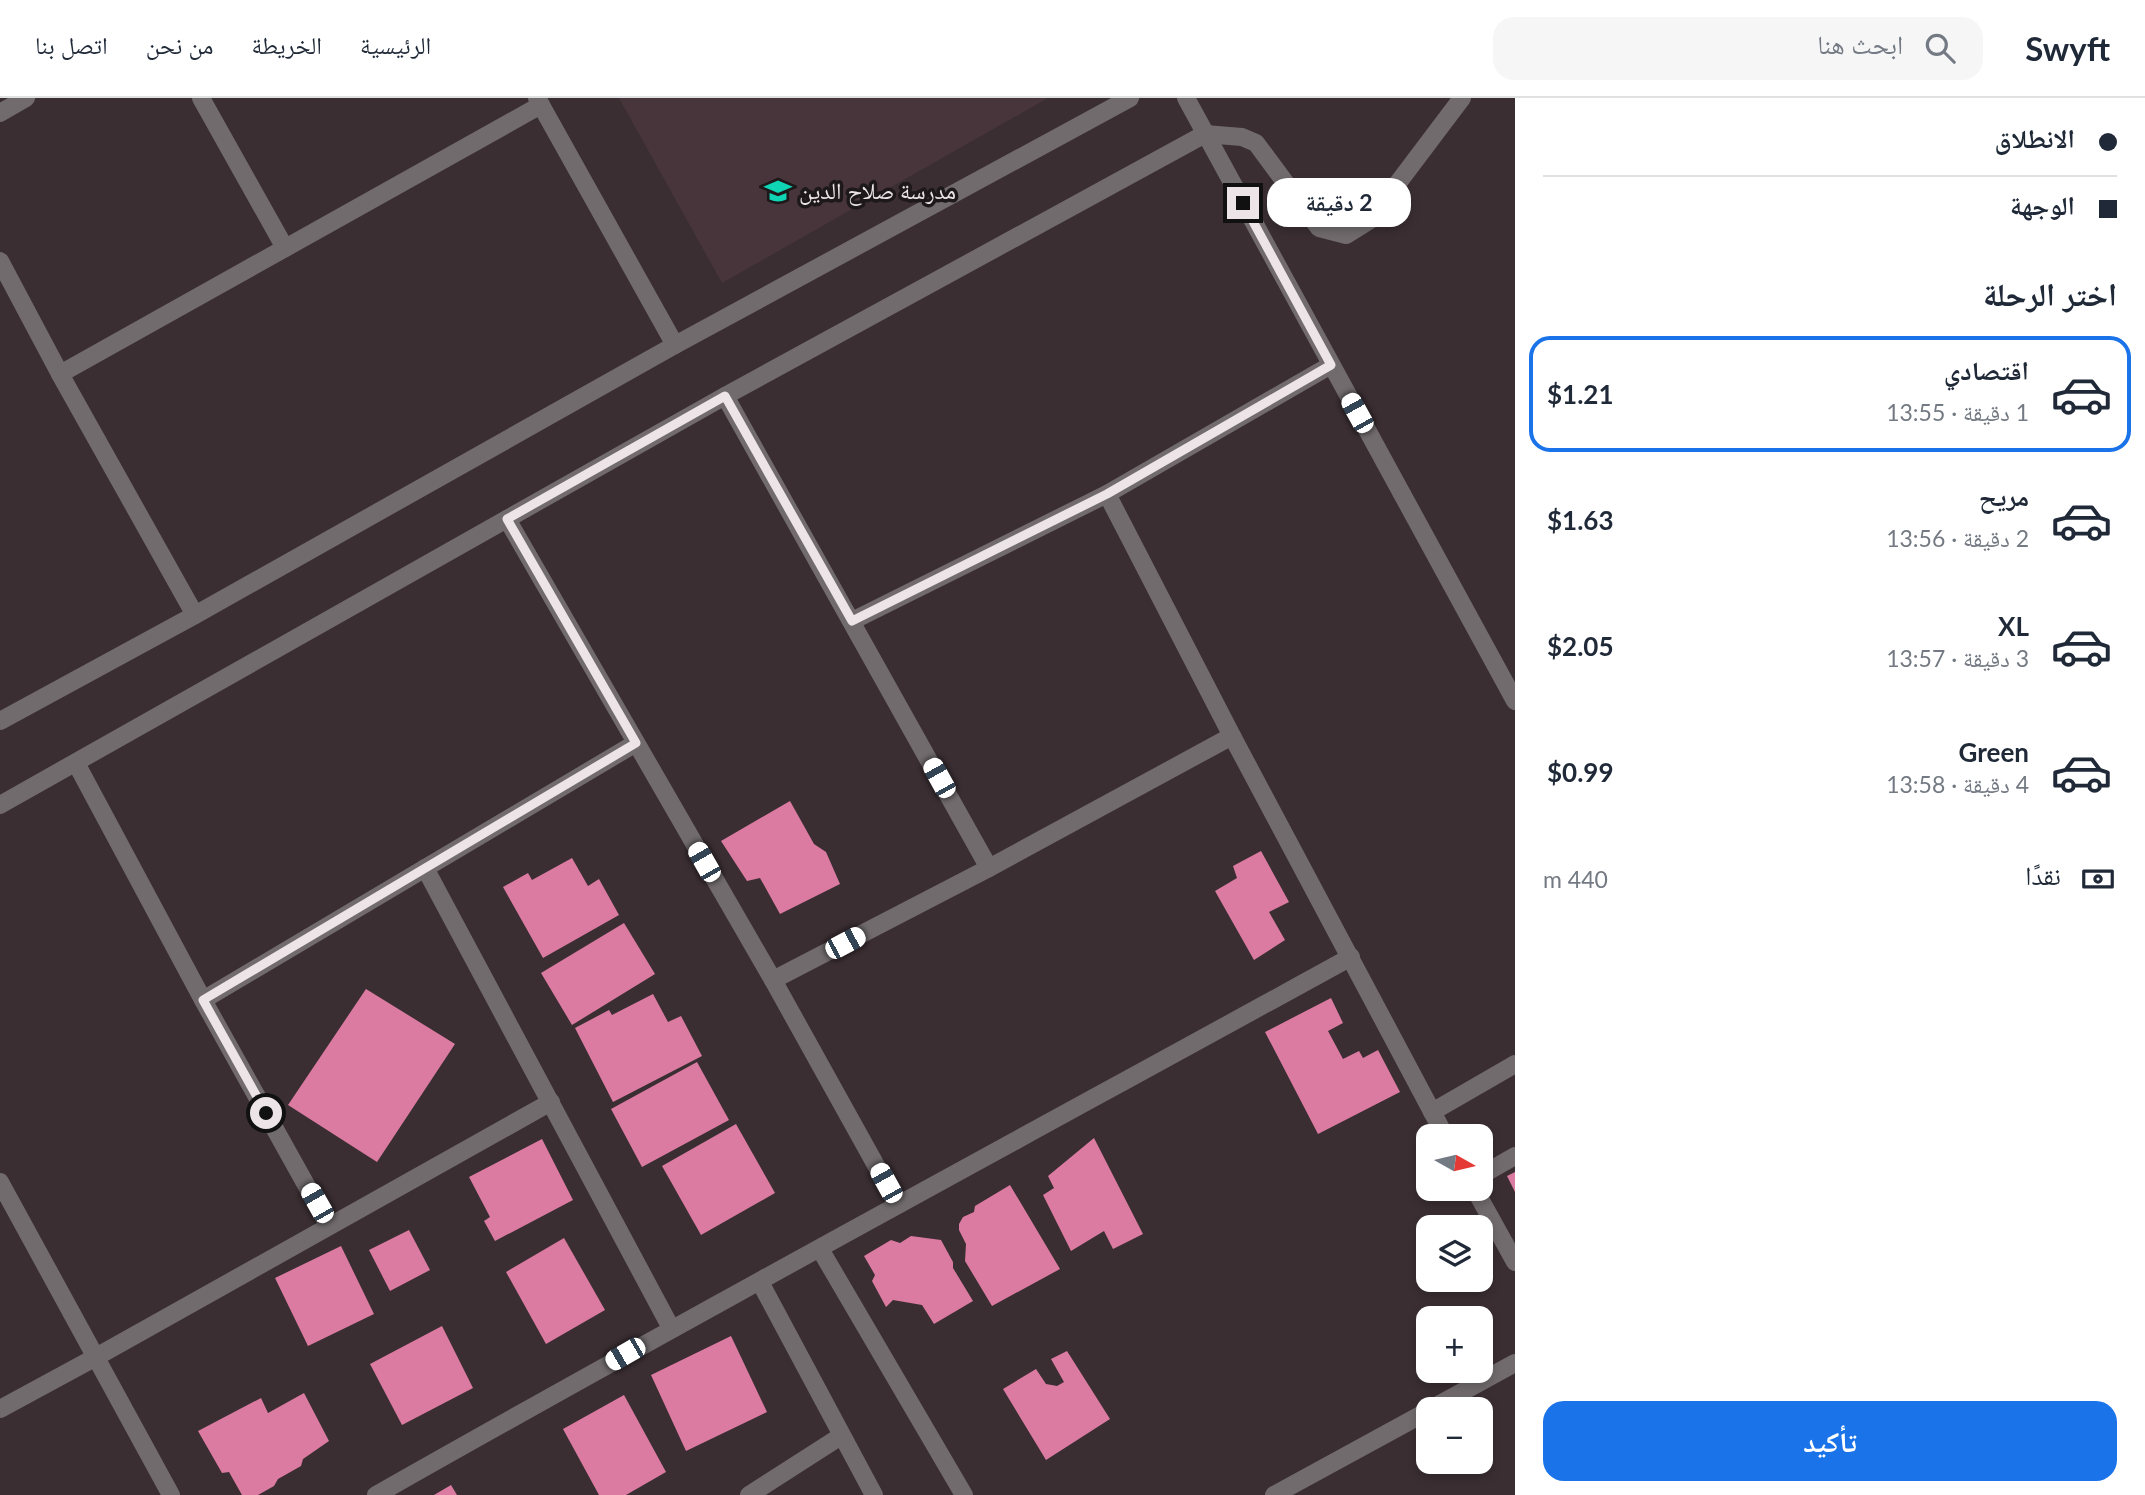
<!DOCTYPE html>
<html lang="ar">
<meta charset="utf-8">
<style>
body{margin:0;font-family:Lato,"Noto Naskh Arabic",sans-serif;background:#f6f6f7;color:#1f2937;direction:rtl;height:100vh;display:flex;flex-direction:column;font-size:26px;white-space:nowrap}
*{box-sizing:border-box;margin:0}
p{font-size:23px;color:#747a83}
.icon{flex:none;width:38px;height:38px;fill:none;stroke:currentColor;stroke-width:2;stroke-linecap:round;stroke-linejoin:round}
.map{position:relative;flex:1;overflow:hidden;direction:ltr}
.panel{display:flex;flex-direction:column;background:#fff;width:630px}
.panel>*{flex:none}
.banner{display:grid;align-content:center;height:154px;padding:0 28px;background:#fff}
.needle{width:46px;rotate:98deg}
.fabs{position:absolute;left:1416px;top:1026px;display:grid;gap:14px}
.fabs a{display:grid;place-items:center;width:77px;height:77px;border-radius:14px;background:#fff;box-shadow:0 4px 10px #0003;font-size:35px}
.end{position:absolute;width:32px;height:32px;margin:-16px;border:9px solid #ece4e7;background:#111;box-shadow:0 0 0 4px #111}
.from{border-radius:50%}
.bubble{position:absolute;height:49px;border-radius:21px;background:#fff;box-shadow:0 4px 10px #0003;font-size:23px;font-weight:700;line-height:49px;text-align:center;direction:rtl}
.car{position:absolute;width:21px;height:42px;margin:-21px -10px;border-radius:9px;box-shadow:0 0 5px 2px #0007;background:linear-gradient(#fff 24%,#345 0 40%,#fff 0 76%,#345 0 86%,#fff 0)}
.banner b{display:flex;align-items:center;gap:24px;height:66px;font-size:26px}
.banner b+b{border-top:2px solid #e0e1e3}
.banner i{width:18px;height:18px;background:#1f2937}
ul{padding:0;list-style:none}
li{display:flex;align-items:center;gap:21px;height:116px;margin:0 14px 10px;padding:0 14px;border:4px solid transparent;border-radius:21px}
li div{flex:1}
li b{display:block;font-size:26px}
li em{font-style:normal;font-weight:700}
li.on{border-color:#1a73e8}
li>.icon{width:63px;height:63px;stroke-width:1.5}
h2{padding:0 28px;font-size:32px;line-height:84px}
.pay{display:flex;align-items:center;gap:18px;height:77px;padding:0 28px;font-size:26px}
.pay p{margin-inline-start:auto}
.action{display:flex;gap:14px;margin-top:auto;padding:14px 28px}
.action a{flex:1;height:80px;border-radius:21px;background:#1a73e8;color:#fff;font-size:28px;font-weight:700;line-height:80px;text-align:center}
header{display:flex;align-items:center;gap:42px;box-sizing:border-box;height:98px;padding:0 35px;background:#fff;border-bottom:2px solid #e0e1e3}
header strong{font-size:33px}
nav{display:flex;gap:38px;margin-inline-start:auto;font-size:24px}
.search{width:490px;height:63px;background:#f6f6f7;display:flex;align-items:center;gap:18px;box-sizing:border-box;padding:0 24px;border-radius:21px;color:#747a83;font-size:26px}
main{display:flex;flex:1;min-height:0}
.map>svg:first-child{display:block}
.built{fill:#48353b}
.building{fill:#dc7ba1}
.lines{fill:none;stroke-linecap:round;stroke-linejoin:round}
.minor{stroke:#716b6d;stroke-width:18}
.route{stroke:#ece4e7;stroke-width:9}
.labels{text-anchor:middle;stroke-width:7;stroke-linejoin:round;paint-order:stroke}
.poi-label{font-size:23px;fill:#ece4e7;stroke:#1d181a;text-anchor:start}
</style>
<header>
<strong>Swyft</strong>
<div class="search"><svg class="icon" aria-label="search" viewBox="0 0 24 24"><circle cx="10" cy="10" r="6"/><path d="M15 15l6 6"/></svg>ابحث هنا</div>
<nav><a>الرئيسية</a><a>الخريطة</a><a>من نحن</a><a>اتصل بنا</a></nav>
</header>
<main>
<section class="panel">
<div class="banner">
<b><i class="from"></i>الانطلاق</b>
<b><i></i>الوجهة</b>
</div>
<h2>اختر الرحلة</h2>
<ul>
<li class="on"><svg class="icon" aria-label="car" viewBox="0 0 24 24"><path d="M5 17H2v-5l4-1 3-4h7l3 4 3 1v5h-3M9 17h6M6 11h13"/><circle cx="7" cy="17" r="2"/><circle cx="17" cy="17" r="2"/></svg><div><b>اقتصادي</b><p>1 دقيقة · 13:55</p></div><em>$1.21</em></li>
<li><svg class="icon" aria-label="car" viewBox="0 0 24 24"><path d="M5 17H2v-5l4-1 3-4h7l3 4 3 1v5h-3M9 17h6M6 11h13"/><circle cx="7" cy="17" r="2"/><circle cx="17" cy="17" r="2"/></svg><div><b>مريح</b><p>2 دقيقة · 13:56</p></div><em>$1.63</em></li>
<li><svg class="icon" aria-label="car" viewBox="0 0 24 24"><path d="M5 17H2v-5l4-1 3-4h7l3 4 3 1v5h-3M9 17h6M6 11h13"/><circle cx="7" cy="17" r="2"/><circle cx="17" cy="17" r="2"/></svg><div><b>XL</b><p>3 دقيقة · 13:57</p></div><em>$2.05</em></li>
<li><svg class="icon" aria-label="car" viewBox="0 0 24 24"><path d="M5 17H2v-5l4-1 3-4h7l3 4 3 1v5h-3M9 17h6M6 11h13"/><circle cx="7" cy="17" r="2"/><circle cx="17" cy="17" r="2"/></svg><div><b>Green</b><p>4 دقيقة · 13:58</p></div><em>$0.99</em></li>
</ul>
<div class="pay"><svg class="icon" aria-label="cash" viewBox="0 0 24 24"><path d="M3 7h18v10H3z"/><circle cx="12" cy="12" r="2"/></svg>نقدًا<p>440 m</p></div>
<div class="action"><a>تأكيد</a></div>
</section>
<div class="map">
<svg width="1515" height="1397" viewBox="0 0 1515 1397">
<rect width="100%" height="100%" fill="#3a2e32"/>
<!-- built -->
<polygon class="built" points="619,0 1048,0 722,185"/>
<!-- building -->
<g class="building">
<polygon points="790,703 814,746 826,754 840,786 780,816 760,780 747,783 721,743"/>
<polygon points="1261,753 1289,804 1269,814 1285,842 1254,862 1215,793 1237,780 1233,768"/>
<polygon points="572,760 588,788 599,781 619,817 543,860 503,789 528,775 532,782"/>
<polygon points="624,825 655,876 572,927 541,875"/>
<polygon points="366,891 455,946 377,1064 288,1007"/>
<polygon points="653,896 668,924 681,918 702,958 613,1004 575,930 609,912 612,917"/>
<polygon points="1331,900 1343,925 1328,933 1343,961 1359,953 1363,960 1378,952 1400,994 1318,1036 1265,934"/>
<polygon points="697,964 729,1022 642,1069 611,1011"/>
<polygon points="736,1026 775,1095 701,1137 662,1068"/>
<polygon points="1094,1040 1143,1136 1113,1151 1104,1133 1071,1153 1043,1097 1054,1090 1048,1078"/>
<polygon points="542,1041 573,1102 495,1143 484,1123 490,1119 469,1079"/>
<polygon points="1515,1074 1515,1094 1507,1078"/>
<polygon points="1010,1087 1060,1171 992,1208 965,1163 966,1146 959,1132 959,1126 963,1119 974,1114 975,1108"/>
<polygon points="409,1132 430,1172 390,1193 369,1152"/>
<polygon points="911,1138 941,1142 953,1164 953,1170 973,1203 934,1226 922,1207 893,1202 886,1209 872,1183 875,1177 864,1158 891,1142 900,1145"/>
<polygon points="564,1140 605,1212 546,1246 506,1174"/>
<polygon points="341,1148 374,1216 308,1248 275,1180"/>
<polygon points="442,1228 473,1290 402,1327 370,1266"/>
<polygon points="731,1238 767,1314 686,1353 651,1277"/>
<polygon points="1067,1253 1110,1321 1046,1362 1003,1291 1036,1271 1046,1286 1057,1288 1064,1284 1051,1261"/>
<polygon points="304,1295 329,1343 303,1361 301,1368 278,1381 274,1388 258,1397 242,1397 229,1374 222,1375 198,1333 261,1300 268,1315"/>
<polygon points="624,1297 666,1374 626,1397 599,1397 563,1331"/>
<polygon points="451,1387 457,1397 434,1397"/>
</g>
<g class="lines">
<!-- minor -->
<g class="minor">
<polyline points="201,0 285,150"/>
<polyline points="537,0 675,247"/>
<polyline points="1186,0 1515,603"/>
<polyline points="0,15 26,0"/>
<polyline points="0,163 60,276 195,517"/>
<polyline points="60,276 541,7"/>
<polyline points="725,298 989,770"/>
<polyline points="1107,396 1232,638 1445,1038"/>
<polyline points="507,421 773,882 898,1107"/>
<polyline points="852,523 1107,396 1331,267"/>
<polyline points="0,623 195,517 675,247 1130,0"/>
<polyline points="76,665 203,902 329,1128"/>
<polyline points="0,707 725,298 1205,36 1242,39 1256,45 1319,130 1346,137 1370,122 1462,0"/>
<polyline points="425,770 671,1230"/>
<polyline points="773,882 989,770 1232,638"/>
<polyline points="203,902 636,645"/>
<polyline points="1432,1014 1515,966"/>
<polyline points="1480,1078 1515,1058"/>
<polyline points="0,1084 171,1397"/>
<polyline points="1474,1090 1515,1164"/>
<polyline points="820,1151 964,1397"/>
<polyline points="760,1184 874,1397"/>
<polyline points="0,1311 96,1259 551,1004"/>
<polyline points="1431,1311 1515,1265"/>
<path d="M 376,1397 C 699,1214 1025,1038 1351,859"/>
<polyline points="749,1397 841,1338"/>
<polyline points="1274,1397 1428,1313"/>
</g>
</g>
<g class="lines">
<!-- route -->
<polyline class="route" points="266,1015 203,902 636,645 507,421 725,298 852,523 1107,396 1331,267 1243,105"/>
</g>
<!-- icons -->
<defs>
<symbol id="school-bare" viewBox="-9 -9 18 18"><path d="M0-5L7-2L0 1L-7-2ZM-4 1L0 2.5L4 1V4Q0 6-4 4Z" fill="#0fd5b4" stroke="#1d181a" stroke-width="2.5" paint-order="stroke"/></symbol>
</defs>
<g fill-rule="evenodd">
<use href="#school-bare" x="759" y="74" width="38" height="38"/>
</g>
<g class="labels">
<!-- poi labels -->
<g class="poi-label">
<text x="799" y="101">مدرسة صلاح الدين</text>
</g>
</g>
</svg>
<div class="fabs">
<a><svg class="needle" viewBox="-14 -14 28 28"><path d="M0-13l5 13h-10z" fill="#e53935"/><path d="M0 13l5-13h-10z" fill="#747a83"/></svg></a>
<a><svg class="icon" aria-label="layers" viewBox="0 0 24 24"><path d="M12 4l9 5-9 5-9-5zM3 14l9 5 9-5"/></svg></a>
<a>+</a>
<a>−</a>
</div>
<i class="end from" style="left:266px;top:1015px"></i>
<i class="end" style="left:1243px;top:105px"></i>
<div class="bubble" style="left:1267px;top:80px;width:144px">2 دقيقة</div>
<i class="car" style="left:1357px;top:315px;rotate:331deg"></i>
<i class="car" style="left:939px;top:680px;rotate:331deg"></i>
<i class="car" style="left:704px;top:764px;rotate:330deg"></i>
<i class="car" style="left:845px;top:845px;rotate:62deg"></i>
<i class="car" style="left:886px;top:1085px;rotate:331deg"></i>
<i class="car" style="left:317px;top:1105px;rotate:330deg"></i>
<i class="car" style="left:625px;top:1256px;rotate:240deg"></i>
</div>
</main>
